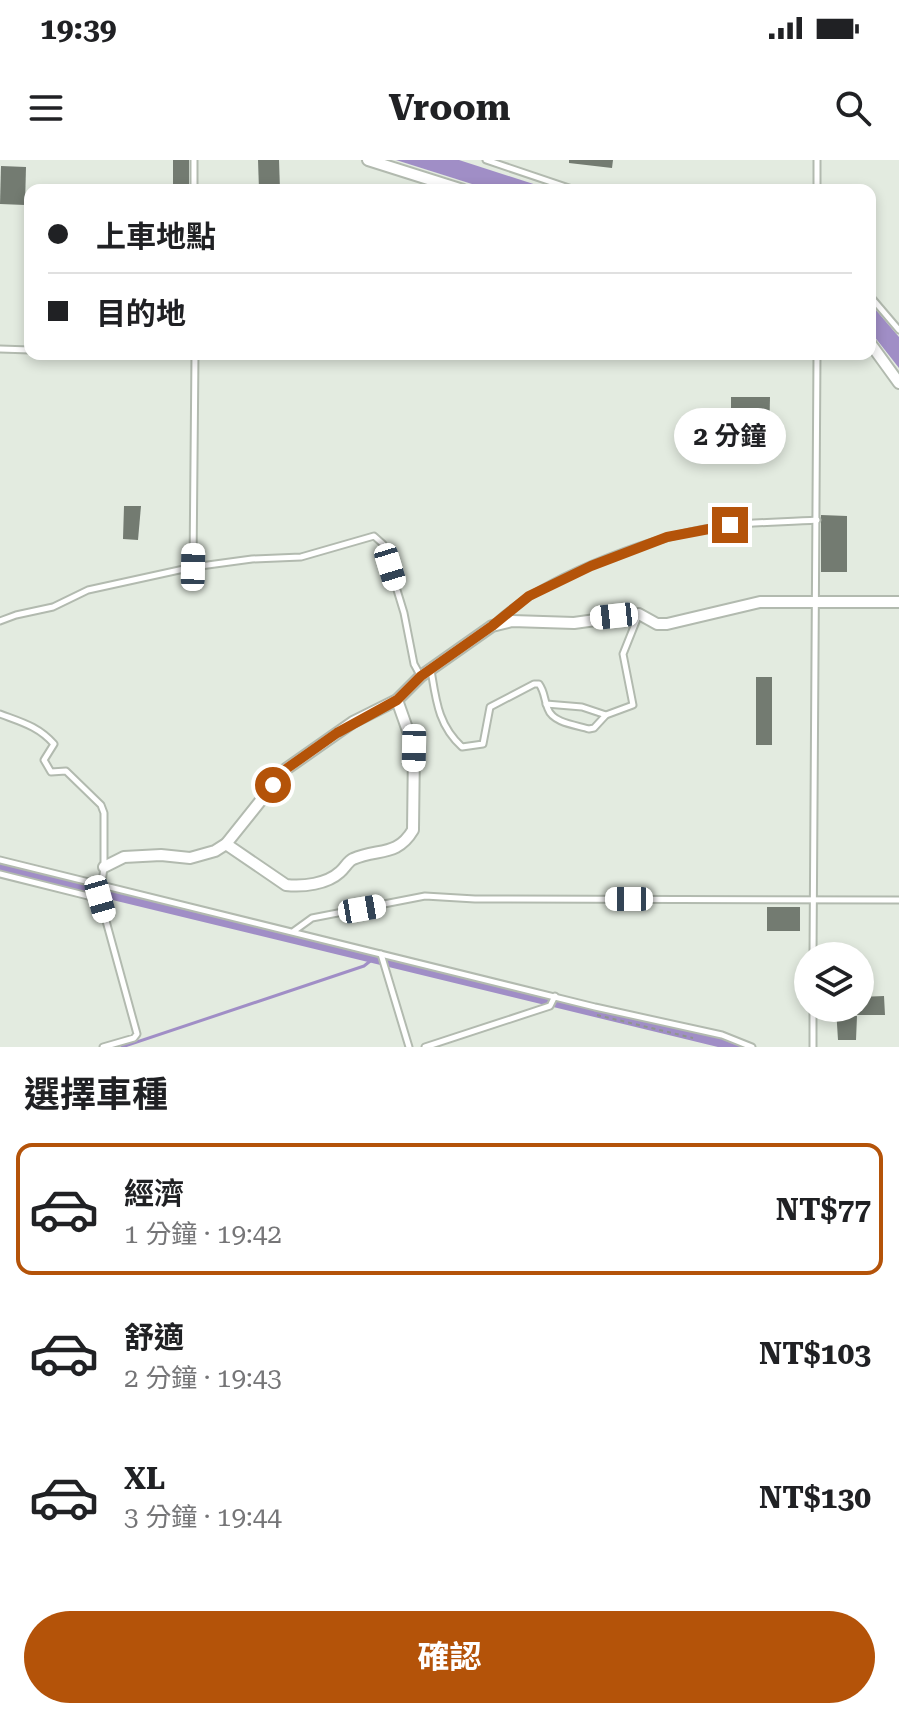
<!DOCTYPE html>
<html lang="zh-TW">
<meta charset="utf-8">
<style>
body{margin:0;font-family:"Roboto Serif","Noto Sans TC",serif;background:#f6f6f6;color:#202124;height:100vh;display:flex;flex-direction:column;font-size:30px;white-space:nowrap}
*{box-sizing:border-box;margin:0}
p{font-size:26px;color:#757577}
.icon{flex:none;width:44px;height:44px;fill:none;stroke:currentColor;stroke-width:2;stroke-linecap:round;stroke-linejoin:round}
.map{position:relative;height:887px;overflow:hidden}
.side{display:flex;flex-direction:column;background:#fff;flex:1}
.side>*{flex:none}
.banner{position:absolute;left:24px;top:24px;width:852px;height:176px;border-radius:16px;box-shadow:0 4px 12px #0003;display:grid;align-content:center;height:176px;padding:0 24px;background:#fff}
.buttons{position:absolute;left:794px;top:782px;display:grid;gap:16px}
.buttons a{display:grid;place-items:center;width:80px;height:80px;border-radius:50%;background:#fff;box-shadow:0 4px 12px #0003;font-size:40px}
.end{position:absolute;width:36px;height:36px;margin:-18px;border:10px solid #b45309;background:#fff;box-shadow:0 0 0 4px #fff}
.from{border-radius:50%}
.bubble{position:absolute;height:56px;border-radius:28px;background:#fff;box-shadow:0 4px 12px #0003;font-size:26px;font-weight:700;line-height:56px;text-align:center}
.car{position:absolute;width:24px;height:48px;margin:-24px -12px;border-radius:10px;box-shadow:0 0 6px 2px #0007;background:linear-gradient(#fff 24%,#345 0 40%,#fff 0 76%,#345 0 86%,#fff 0)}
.banner b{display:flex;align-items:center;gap:28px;height:76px;font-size:30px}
.banner b+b{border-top:2px solid #e0e0e0}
.banner i{width:20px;height:20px;background:#202124}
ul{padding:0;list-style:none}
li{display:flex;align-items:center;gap:24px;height:132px;margin:0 16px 12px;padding:0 8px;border:4px solid transparent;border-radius:16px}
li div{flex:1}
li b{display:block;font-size:30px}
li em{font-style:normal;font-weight:700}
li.on{border-color:#b45309}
li>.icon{width:72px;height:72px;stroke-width:1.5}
h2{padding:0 24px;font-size:36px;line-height:96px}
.primary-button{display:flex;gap:16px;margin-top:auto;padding:16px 24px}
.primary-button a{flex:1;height:92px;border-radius:48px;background:#b45309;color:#fff;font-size:32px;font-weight:700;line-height:92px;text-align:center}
.status{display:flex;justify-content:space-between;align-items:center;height:56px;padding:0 40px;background:#fff;direction:ltr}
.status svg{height:22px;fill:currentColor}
header{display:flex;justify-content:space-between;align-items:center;height:104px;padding:0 24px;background:#fff;font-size:36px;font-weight:700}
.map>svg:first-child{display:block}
.water{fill:#a08ec6}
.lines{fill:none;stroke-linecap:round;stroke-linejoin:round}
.stream{stroke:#a08ec6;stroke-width:3}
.canal{stroke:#a08ec6;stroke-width:9}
.building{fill:#737b71}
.lane-casing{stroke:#b2baaf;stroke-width:9}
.street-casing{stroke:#b2baaf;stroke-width:14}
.path{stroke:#8f958d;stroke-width:2;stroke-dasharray:4 4;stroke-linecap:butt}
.lane{stroke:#fff;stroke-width:5}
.street{stroke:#fff;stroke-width:10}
.route{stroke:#b45309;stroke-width:10}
</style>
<div class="status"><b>19:39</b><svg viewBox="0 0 49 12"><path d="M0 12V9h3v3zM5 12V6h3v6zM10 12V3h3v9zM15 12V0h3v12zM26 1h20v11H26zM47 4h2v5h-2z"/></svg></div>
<header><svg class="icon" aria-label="menu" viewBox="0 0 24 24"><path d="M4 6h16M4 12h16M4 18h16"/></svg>Vroom<svg class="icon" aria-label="search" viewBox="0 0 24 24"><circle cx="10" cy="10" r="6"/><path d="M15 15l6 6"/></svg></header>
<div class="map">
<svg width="899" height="887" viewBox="0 0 899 887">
<rect width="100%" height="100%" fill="#e3ebe0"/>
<!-- water -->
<g class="water">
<polygon points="396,0 459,0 552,30 491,30"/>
<polygon points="870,143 899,177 899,208 870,171"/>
</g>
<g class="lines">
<!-- stream -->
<polyline class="stream" points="122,887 364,806 374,798"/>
<!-- canal -->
<polyline class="canal" points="0,708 737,887"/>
</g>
<!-- building -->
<g class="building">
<rect x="173" y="0" width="16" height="30"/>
<polygon points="258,0 279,0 280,30 259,30"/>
<polygon points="569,0 613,0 612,8 569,3"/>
<polygon points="1,6 26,7 25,45 0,44"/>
<polygon points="731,237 770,237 769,280 731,280"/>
<polygon points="124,346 141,346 138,380 123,379"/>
<polygon points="821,355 847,356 847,412 821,412"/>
<rect x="756" y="517" width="16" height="68"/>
<rect x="767" y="747" width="33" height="24"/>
<polygon points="884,836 885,855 842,855 857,856 856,880 838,880 836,848 860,848 860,837"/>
</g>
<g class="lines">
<defs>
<g id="lane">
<polyline points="194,0 194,30"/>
<polyline points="486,0 575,30"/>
<polyline points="817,0 817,30"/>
<polyline points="870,136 899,170"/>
<polyline points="0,189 30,190"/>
<polyline points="801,194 817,194 813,796"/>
<polyline points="193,407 195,194"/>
<polyline points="0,461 16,455 53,447 88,430 193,407 252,399 301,397 374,376 383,384 404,453 414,504 420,515"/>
<path d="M 496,462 C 549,413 660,373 731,365 C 759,362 788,362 817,360"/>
<path d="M 431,510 C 436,540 438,565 462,587 L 483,584 L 490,547 L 534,524 L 539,524 C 545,532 544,540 548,549 C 553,563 576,565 589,569 L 594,568 L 606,555 L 633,545 L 623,494 L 639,454"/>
<polyline points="546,544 582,547 606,555"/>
<path d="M 0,554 C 21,562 38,566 54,584 L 44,600 L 51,612 L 66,611 L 101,645 L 104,653 L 104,707 L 100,739 L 137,874 L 134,878 L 103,887"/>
<polyline points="0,700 595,847 722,875 752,887"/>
<polyline points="0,714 100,739"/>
<polyline points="294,771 312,758 425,736 475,739 899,740"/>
<polyline points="381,794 409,887"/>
<polyline points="425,887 550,846 555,836"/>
<polyline points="813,887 813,848"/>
</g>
<g id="street">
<polyline points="368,0 463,30"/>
<polyline points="870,183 899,223"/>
<path d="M 226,684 L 286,725 C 303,727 327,724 340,712 C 345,708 348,701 353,699 C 378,688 397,697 413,670 L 414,588 L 397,540"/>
<polyline points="104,707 124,697 161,695 190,698 215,691 226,684 286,609 353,562 397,540 421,516 492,466 512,461 574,463 639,454 657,464 667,464 760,442 899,442"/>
</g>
</defs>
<!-- lane casing -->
<use href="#lane" class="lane-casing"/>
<!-- street casing -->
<use href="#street" class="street-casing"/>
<!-- path -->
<polyline class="path" points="597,855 693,878"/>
<!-- lane -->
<use href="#lane" class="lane"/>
<!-- street -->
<use href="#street" class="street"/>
</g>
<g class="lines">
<!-- route -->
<polyline class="route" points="273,625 286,609 337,573 397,540 421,516 492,466 529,436 591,406 667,377 730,365"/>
</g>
</svg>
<div class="buttons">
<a><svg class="icon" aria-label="layers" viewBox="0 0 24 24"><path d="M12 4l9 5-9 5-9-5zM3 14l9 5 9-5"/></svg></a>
</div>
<i class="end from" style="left:273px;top:625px"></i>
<i class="end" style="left:730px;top:365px"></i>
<div class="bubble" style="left:674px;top:248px;width:112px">2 分鐘</div>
<i class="car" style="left:193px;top:407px;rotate:1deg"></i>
<i class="car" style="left:390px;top:407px;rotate:163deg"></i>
<i class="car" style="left:614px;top:456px;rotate:264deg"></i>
<i class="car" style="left:414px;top:588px;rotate:181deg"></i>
<i class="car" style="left:100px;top:739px;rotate:164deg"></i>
<i class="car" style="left:629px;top:739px;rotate:270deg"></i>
<i class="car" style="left:362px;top:749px;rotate:80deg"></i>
<div class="banner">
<b><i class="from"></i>上車地點</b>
<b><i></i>目的地</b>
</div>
</div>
<section class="side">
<h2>選擇車種</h2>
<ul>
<li class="on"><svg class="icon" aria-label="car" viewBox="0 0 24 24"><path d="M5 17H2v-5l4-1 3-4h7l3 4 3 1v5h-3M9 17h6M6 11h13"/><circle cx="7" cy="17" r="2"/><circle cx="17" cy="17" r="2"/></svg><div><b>經濟</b><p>1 分鐘 · 19:42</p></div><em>NT$77</em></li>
<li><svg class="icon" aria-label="car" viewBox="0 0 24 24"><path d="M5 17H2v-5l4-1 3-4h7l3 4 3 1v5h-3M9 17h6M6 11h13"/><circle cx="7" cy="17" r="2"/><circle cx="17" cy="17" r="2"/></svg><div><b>舒適</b><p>2 分鐘 · 19:43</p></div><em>NT$103</em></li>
<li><svg class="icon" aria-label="car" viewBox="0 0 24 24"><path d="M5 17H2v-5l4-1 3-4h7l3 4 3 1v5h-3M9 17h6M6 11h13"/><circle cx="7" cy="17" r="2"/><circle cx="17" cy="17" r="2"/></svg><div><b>XL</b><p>3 分鐘 · 19:44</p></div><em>NT$130</em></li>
</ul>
<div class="primary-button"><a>確認</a></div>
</section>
